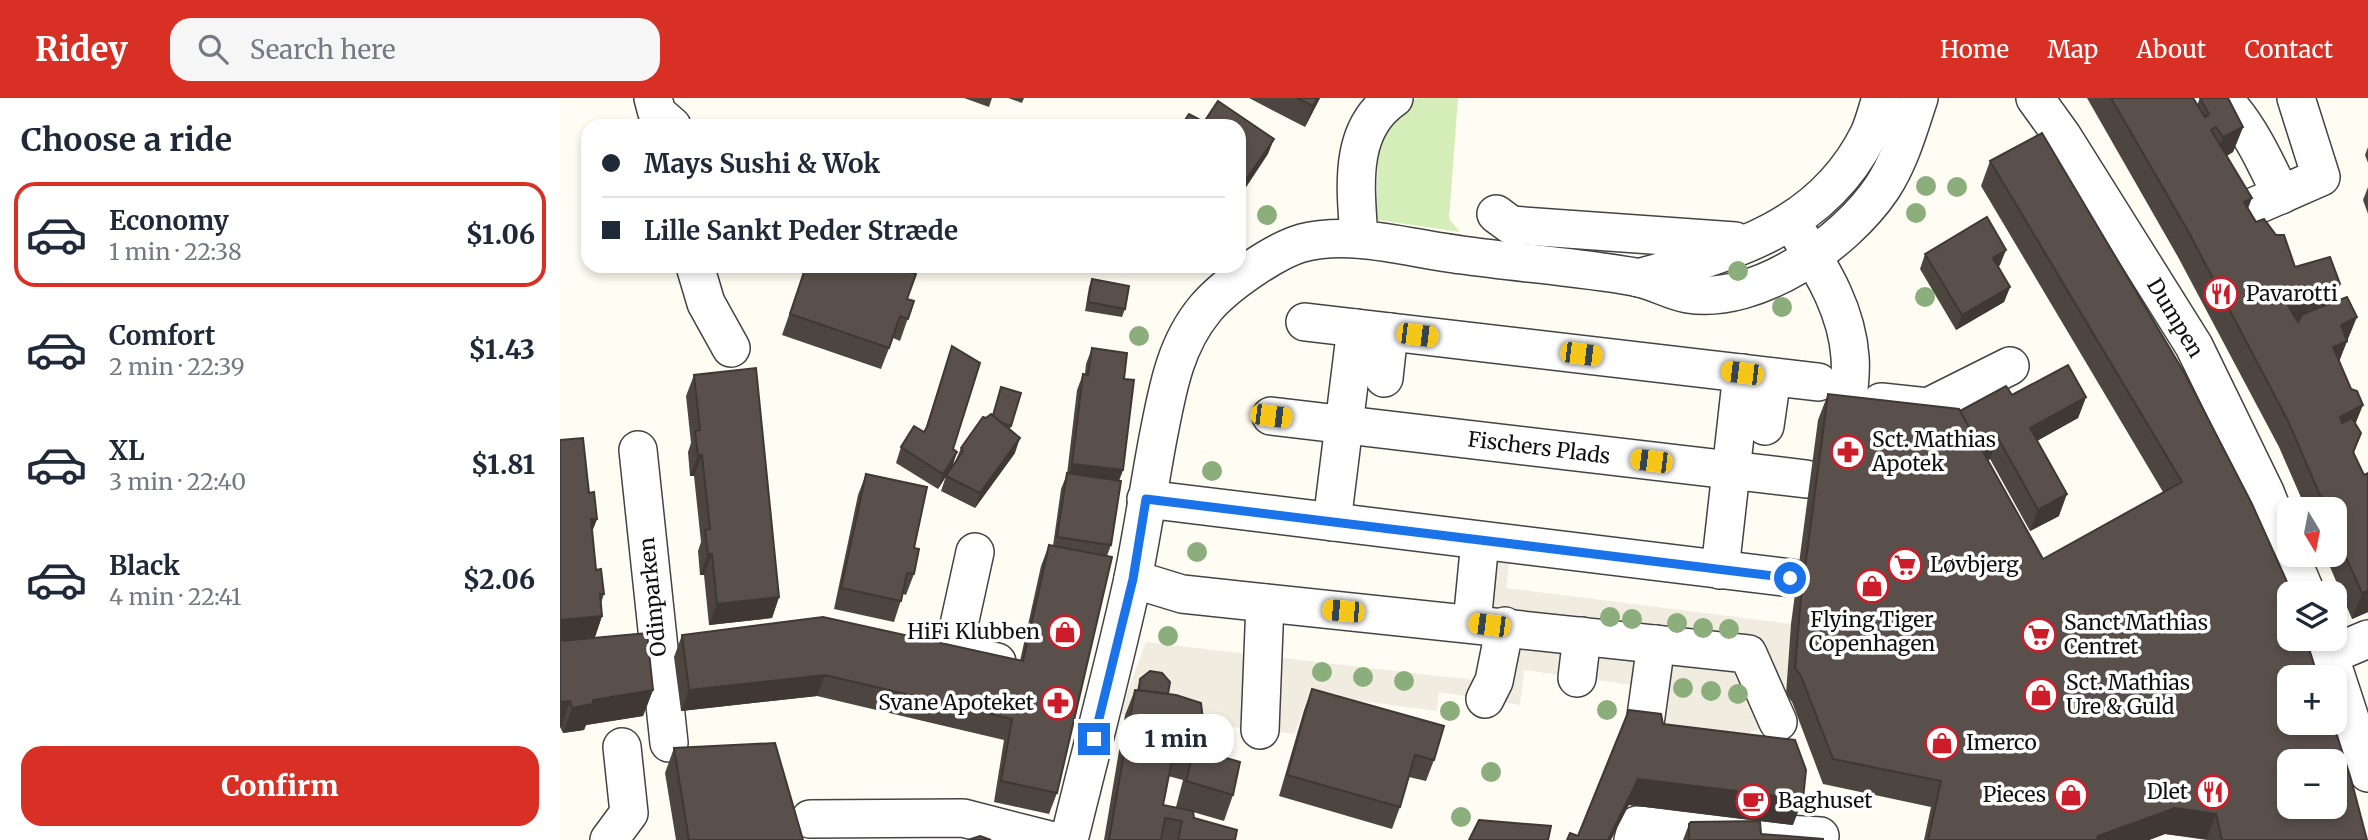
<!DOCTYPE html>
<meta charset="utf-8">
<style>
body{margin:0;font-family:Merriweather,serif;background:#f6f6f7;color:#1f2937;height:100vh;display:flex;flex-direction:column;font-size:26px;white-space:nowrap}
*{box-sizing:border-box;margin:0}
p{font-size:23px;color:#747a83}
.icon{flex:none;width:38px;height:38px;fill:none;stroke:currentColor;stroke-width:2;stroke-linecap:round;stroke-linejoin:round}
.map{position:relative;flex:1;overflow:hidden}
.panel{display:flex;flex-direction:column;background:#fff;width:560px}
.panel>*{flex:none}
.guide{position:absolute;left:21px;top:21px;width:665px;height:154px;border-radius:21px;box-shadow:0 4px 10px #0003;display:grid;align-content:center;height:154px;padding:0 21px;background:#fff}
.needle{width:46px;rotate:170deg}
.fabs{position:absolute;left:1717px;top:399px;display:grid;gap:14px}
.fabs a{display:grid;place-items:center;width:70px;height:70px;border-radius:14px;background:#fff;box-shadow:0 4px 10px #0003;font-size:35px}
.end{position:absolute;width:32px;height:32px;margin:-16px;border:9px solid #1a73e8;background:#fff;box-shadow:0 0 0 4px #fff}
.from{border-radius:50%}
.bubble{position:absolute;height:49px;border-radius:21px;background:#fff;box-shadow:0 4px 10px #0003;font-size:23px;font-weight:800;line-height:49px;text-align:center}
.car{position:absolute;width:21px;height:42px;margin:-21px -10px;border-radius:9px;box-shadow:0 0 5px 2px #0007;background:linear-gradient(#f5c518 24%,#345 0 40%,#f5c518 0 76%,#345 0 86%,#f5c518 0)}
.guide b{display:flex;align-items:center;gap:24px;height:66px;font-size:26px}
.guide b+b{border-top:2px solid #e0e1e3}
.guide i{width:18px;height:18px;background:#1f2937}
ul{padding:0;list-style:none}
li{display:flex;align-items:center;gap:21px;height:105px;margin:0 14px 10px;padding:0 7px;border:4px solid transparent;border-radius:21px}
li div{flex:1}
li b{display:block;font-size:26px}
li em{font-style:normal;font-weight:800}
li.on{border-color:#d93025}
li>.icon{width:63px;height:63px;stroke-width:1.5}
h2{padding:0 21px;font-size:32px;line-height:84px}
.action{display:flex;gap:14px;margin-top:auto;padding:14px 21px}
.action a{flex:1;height:80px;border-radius:21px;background:#d93025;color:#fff;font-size:28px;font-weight:800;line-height:80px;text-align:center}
header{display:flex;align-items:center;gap:42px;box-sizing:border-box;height:98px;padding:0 35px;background:#d93025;color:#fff}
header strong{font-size:33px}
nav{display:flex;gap:38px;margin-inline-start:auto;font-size:24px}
.search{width:490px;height:63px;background:#f6f6f7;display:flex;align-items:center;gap:18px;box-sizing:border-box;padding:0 24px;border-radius:21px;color:#747a83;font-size:26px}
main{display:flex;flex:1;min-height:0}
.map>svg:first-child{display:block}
.green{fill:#d5edb8}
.plaza{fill:#f1ece0}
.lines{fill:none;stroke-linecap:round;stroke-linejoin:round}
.minor-casing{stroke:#434343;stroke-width:40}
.minor{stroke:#fff;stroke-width:37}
.tree{fill:#8cae7c}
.wall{fill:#4d4540;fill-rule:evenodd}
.shaded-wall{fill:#3f3834}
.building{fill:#5a504b;stroke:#3f3834;stroke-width:2;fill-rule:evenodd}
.route{stroke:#1a73e8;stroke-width:9}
.labels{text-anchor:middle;stroke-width:7;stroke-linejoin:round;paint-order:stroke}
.poi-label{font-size:21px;fill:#101010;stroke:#fff;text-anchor:start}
.street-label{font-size:21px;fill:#101010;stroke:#fff}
</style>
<header>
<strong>Ridey</strong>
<div class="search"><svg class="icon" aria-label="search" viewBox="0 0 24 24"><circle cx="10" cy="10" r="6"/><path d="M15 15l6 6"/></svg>Search here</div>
<nav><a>Home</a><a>Map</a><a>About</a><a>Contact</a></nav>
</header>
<main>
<section class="panel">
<h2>Choose a ride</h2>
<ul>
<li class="on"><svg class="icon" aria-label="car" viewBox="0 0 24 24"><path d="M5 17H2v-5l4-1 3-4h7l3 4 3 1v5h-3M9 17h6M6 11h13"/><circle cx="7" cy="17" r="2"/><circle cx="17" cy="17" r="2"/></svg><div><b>Economy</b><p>1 min · 22:38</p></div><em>$1.06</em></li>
<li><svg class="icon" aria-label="car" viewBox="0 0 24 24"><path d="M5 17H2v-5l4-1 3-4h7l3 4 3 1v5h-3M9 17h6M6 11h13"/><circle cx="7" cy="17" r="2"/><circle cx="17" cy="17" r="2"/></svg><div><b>Comfort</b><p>2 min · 22:39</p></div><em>$1.43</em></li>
<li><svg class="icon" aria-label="car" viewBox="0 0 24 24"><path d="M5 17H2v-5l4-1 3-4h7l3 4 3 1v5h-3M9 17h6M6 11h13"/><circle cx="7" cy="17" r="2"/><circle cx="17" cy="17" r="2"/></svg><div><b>XL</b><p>3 min · 22:40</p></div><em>$1.81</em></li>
<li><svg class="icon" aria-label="car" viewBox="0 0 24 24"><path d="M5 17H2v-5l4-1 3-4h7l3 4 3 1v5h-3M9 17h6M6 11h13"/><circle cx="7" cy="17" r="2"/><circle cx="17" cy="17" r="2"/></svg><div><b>Black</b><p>4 min · 22:41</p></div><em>$2.06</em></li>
</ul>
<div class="action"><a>Confirm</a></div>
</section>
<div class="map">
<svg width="1808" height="742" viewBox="0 0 1808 742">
<rect width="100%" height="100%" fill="#fffcf3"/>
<!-- green -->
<polygon class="green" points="858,0 898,0 889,121 900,134 818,122 816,116 818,60 808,58 840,8"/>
<!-- plaza -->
<polygon class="plaza" points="936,461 949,464 946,490 1231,526 1226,596 1241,627 1218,624 1186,636 1094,625 1072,587 964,572 960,607 879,594 877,613 785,601 783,606 744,608 735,636 559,616 586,544 922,583"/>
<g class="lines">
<defs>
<g id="minor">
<polyline points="93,0 97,15 112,28"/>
<polyline points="1475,0 1503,39 1634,248 1705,394 1729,454"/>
<path d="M 1662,0 C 1688,26 1705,63 1721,97"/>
<polyline points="1679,115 1761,79 1736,0"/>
<polyline points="936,116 951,127 1175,143"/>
<path d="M 1240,138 C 1264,175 1287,214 1290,259 C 1292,280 1287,304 1285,325"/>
<path d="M 799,141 C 796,91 787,32 834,0"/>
<polyline points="135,168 146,205 171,250"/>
<path d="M 1078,180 C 1171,155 1262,131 1309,36 C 1314,25 1317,12 1321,0"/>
<polyline points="745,224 1258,284"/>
<polyline points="824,280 829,234"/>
<polyline points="1321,304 1368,309 1450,268"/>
<polyline points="711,318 1246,381"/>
<polyline points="1205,328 1212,279"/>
<polyline points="78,352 109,645"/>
<polyline points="586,401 1231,480"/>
<polyline points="772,424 796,230"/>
<polyline points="415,454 393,554 437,564"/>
<polyline points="1730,457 1746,495"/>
<polyline points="1160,472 1182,275"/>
<polyline points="573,481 622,496 1188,556 1218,624"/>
<polyline points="912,525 920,443"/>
<polyline points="1764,541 1808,675"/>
<polyline points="1770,557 1808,541"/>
<polyline points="1017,580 1022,538"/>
<polyline points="925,601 934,583 945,528"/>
<polyline points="700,632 705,505"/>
<polyline points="1083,640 1096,546"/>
<polyline points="250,721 403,720 489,742"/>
<polyline points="49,742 69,715 62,649"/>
<path d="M 509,742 C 530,656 553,571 572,485 C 582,437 589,388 598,340 C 607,295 614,248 645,211 C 664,188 714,153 742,145 C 793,132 851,151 902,157 C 959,165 1017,169 1075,179 C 1093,182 1110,193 1128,196 C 1197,207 1285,145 1322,90 C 1340,63 1349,30 1359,0"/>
<polyline points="1073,742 1077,727 1260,738"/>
</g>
</defs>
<!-- minor casing -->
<use href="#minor" class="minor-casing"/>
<!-- minor -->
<use href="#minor" class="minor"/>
</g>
<!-- trees -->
<g class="tree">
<circle cx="1366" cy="88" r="10"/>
<circle cx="1397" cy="89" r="10"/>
<circle cx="1356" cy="115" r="10"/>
<circle cx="707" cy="117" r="10"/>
<circle cx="1178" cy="173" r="10"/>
<circle cx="1365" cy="199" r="10"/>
<circle cx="1222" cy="209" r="10"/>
<circle cx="579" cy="238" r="10"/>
<circle cx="652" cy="373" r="10"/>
<circle cx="637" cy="454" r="10"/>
<circle cx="1050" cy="519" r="10"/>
<circle cx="1072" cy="521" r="10"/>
<circle cx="1117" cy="525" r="10"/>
<circle cx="1143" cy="530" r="10"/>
<circle cx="1169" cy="531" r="10"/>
<circle cx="608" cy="538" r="10"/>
<circle cx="762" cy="574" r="10"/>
<circle cx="803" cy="579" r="10"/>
<circle cx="844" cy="583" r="10"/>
<circle cx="1123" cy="590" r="10"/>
<circle cx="1151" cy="593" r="10"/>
<circle cx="1178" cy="596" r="10"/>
<circle cx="1047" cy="612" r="10"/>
<circle cx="890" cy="613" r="10"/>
<circle cx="931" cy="674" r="10"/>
<circle cx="901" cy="719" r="10"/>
</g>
<!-- wall -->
<g class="wall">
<polygon points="404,0 432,0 429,9"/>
<polygon points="448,0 464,0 462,5"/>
<polygon points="689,0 760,0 745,29"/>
<polygon points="1527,0 1633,0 1637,7 1640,0 1683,29 1673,54 1667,58 1688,111 1696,124 1735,169 1780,186 1774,204 1788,244 1786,245 1779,264 1796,326 1801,335 1794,355 1808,514 1792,521 1765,457 1774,457 1774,411 1746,411 1719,349 1618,159"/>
<polygon points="1482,35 1807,742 1647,742 1605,736 1589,742 1364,742 1371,709 1263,686 1232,604 1226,596 1231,526 1258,322 1268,296 1400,313 1452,297 1526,299 1518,320 1477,343 1499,418 1470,433 1430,361 1428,363 1483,461 1603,394 1421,88 1430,63"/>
<polygon points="1808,49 1808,65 1805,57"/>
<polygon points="1808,89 1808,116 1803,102"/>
<polygon points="1365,156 1440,167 1438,169 1450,189 1444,204 1396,232 1360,171"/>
<polygon points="246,168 354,203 340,243 333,240 321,271 222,237"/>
<polygon points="532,181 565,211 562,219 525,213 529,189"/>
<polygon points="392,248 393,351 397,354 392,369 378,391 336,365 341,349 365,332"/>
<polygon points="532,250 564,281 563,372 559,383 551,447 547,458 497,695 489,716 434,704 444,642 257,598 121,613 114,559 122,537 460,563 481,468 489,447 493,448 501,391 507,376 517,292 523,276 525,276 526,266"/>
<polygon points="134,277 219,499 212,520 149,527 144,477 140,477 138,453 141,444 134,378 130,378 128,354 131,345 126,298"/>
<polygon points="441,289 461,295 450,331 455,355 415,410 381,393 386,378 395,364 401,350 426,320 432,317"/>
<polygon points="23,340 29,395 34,394 37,421 32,433 36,472 41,471 44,496 41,505 42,518 35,539 6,542 87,535 93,592 83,618 26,627 24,632 3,635 0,629 0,342"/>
<polygon points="306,376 354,450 354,476 346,497 343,496 334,524 274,511 298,397"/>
<path d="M 580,581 L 608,596 L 643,622 L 634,647 L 631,647 L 631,650 L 673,697 L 664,723 L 633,714 L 634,720 L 675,742 L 544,742 L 565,617 L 575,592 L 577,592 ZM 608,678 L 623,682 L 616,709 L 626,712 L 603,707 Z"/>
<polygon points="752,591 874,662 866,683 849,679 840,709 832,731 719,698 744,612"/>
<polygon points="1103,626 1233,727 1200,723 1201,736 1263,742 1123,742 1129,726 1198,723 1069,707 1018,738"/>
<polygon points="114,650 243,742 116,742 105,675"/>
</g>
<!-- shaded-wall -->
<g class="shaded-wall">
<polygon points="757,0 760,0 745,29 753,8"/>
<polygon points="1683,29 1673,54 1654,64 1663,39"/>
<polygon points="714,41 708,56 679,100 679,92"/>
<polygon points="1692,100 1682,126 1684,104"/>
<polygon points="1446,152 1440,167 1428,175 1433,160"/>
<polygon points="1780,186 1771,212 1723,229 1732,203"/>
<polygon points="1450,189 1444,204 1396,232 1402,217"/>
<polygon points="1797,219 1777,268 1764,275 1781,227"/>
<polygon points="1526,299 1518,320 1462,351 1470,330"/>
<polygon points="1803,307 1793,332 1770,345 1780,319"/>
<polygon points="460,340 455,355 415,410 420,395"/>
<polygon points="1438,340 1430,361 1410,373 1417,352"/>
<polygon points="397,354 392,369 378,391 383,376"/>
<polygon points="138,357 142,357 134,378 130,378"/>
<polygon points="512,366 563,372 557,387 507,381"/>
<polygon points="1507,396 1499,418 1470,433 1478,412"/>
<polygon points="31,421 37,421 29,442"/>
<polygon points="148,456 152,456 144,477 140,477"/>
<polygon points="1808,493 1808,514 1792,521 1802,495"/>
<polygon points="219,499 212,520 149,527 157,506"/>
<polygon points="42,518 35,539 0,543 0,522"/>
<polygon points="265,577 257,598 121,613 129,592"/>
<polygon points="93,592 83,618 26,627 24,632 3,635 12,610 33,602"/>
<polygon points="10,603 1,629 0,629 0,604"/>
<polygon points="636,621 643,622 634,647 627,647"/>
<polygon points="1078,681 1243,701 1233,727 1069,707 1051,742 1048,742"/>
<polygon points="1615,710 1656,716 1647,741 1605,736 1589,742 1537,742 1538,738"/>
</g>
<!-- building -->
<g class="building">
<polygon points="737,0 757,0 753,8"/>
<polygon points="1551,0 1633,0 1645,19 1649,16 1640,0 1668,0 1683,29 1663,39 1656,29 1651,32 1692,100 1684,104 1696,124 1704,121 1716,137 1724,137 1735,169 1770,159 1780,186 1732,203 1724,192 1720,194 1738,224 1743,216 1787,199 1797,219 1781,227 1787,243 1773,249 1791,291 1797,293 1803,307 1780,319 1782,325 1792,320 1801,335 1793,354 1804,377 1808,375 1808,493 1802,495 1774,432 1774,411 1766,411 1728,323 1628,133"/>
<polygon points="658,3 714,41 679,92 679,28 621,28 629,16 644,24"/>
<path d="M 1482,35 L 1625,276 L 1692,406 L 1727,484 L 1731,495 L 1729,495 L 1729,541 L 1746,541 L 1758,579 L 1729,579 L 1729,625 L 1773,625 L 1791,681 L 1807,742 L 1662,742 L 1656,716 L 1615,710 L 1538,738 L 1537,742 L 1368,742 L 1381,683 L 1273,661 L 1241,578 L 1235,570 L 1241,500 L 1268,296 L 1399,311 L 1483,461 L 1622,384 L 1430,63 ZM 1729,663 L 1774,663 L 1774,709 L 1729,709 Z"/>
<polygon points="1427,119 1446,152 1433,160 1450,189 1402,217 1365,156"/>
<polygon points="246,168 332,168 356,176 347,201 354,203 348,221 340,218 329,250 230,216"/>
<polygon points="532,181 569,188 565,211 528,204"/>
<polygon points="392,248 420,265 393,351 397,354 383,376 341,349 354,328 364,334 367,329"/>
<polygon points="532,250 567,255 564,281 574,282 563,372 512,366 523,276 528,277"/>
<polygon points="1508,267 1526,299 1470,330 1507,396 1478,412 1438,340 1421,350 1400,313 1446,288 1452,297"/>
<polygon points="196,270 219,499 157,506 152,456 148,456 145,432 150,431 142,357 138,357 135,333 140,332 134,277"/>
<polygon points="441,289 461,295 451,328 442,325 433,318"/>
<polygon points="431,316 460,340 420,395 386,378 403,353 401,350 423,319 426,320"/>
<polygon points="23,340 29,395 34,394 37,421 31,421 36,472 41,471 44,496 40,496 42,518 0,522 0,342"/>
<polygon points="507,375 561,383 551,447 497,439"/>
<polygon points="306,376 367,389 354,450 359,451 354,476 347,475 341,503 281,490"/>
<polygon points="489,447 552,459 497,695 441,683 452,621 265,577 129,592 122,537 263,519 463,563"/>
<polygon points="87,535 93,592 33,602 33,606 12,610 10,603 0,604 0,543"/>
<polygon points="590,573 602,575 610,584 608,596 579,592 580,581"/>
<polygon points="752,591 884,628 874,662 855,657 840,709 727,677"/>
<polygon points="575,592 616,597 641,605 643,622 636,621 631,650 680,664 673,697 626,683 633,656 614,652 603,707 633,713 634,720 677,732 675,742 618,742 622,723 605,720 601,742 549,742"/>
<polygon points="1069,612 1101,616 1103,626 1235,642 1246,672 1243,701 1078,681 1048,742 1007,742 1010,735 1018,738"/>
<polygon points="215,645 243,742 129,742 114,650"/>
<polygon points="919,722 991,728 988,742 909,742"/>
<polygon points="1200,723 1201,736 1263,741 1263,742 1129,742 1129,726 1131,724"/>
<polygon points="420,738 431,742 408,742"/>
</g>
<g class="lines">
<!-- route -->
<polyline class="route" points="534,641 573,481 586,401 1230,480"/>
</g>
<!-- icons -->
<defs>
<symbol id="restaurant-ring" viewBox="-11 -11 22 22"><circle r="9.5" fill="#fff" stroke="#cc1c2a" stroke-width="1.5"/><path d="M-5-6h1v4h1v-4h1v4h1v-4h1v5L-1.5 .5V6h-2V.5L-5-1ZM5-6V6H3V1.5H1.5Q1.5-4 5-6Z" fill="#cc1c2a"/></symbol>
<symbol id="pharmacy-ring" viewBox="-11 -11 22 22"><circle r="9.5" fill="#fff" stroke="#cc1c2a" stroke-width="1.5"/><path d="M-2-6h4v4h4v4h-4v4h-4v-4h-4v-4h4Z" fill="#cc1c2a"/></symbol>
<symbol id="supermarket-ring" viewBox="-11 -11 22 22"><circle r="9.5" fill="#fff" stroke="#cc1c2a" stroke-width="1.5"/><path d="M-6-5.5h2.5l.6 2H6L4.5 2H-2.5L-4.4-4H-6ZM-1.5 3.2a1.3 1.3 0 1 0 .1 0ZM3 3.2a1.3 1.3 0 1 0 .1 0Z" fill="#cc1c2a"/></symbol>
<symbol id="shop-ring" viewBox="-11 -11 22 22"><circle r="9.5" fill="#fff" stroke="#cc1c2a" stroke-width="1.5"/><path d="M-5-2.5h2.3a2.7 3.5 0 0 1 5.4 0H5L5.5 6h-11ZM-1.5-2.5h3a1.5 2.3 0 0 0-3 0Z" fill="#cc1c2a"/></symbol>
<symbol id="cafe-ring" viewBox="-11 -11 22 22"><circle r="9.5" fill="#fff" stroke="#cc1c2a" stroke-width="1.5"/><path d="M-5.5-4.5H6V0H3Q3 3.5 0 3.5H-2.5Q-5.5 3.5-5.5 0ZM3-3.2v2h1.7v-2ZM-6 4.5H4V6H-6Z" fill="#cc1c2a"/></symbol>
</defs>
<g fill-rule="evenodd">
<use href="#restaurant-ring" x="1642" y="177" width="38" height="38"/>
<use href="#pharmacy-ring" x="1269" y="335" width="38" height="38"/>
<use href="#supermarket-ring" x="1326" y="448" width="38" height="38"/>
<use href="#shop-ring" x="1293" y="469" width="38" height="38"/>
<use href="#shop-ring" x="486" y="515" width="38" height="38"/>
<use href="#supermarket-ring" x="1460" y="518" width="38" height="38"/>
<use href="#shop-ring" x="1462" y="578" width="38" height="38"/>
<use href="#pharmacy-ring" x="479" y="586" width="38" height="38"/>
<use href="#shop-ring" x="1363" y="626" width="38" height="38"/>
<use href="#restaurant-ring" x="1634" y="675" width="38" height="38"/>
<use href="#shop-ring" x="1492" y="678" width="38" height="38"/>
<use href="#cafe-ring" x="1174" y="684" width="38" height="38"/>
</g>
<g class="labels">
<!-- poi labels -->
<g class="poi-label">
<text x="1686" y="203">Pavarotti</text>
<text x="1312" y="349">Sct. Mathias<tspan x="1312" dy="24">Apotek</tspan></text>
<text x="1370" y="474">Løvbjerg</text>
<text x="1312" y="529" text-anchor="middle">Flying Tiger<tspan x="1312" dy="24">Copenhagen</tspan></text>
<text x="1504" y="532">Sanct Mathias<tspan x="1504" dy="24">Centret</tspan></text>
<text x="480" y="541" text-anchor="end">HiFi Klubben</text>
<text x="1506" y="592">Sct. Mathias<tspan x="1506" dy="24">Ure &amp; Guld</tspan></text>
<text x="474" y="612" text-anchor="end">Svane Apoteket</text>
<text x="1406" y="652">Imerco</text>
<text x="1628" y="701" text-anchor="end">Dlet</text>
<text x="1486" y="704" text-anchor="end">Pieces</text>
<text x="1218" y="710">Baghuset</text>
</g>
<!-- street labels -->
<g class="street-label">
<text transform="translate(1615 220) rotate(59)" y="7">Dumpen</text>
<text transform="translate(979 350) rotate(7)" y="7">Fischers Plads</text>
<text transform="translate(93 499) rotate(-96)" y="7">Odinparken</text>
</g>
</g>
</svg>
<div class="fabs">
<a><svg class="needle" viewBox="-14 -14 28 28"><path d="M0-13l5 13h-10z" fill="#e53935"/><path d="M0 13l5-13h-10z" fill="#747a83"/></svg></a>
<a><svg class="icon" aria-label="layers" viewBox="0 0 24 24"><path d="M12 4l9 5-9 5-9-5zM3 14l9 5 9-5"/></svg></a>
<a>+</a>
<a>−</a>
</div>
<i class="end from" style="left:1230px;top:480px"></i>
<i class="end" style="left:534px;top:641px"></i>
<div class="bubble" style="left:558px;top:616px;width:116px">1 min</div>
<i class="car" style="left:857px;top:237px;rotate:97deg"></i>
<i class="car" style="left:1021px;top:256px;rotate:97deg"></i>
<i class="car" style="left:1182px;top:275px;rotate:277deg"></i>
<i class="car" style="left:711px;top:318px;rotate:97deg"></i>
<i class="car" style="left:1091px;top:363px;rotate:277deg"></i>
<i class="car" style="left:783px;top:513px;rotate:275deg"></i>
<i class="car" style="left:929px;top:527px;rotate:277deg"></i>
<div class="guide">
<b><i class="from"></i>Mays Sushi &amp; Wok</b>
<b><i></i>Lille Sankt Peder Stræde</b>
</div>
</div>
</main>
